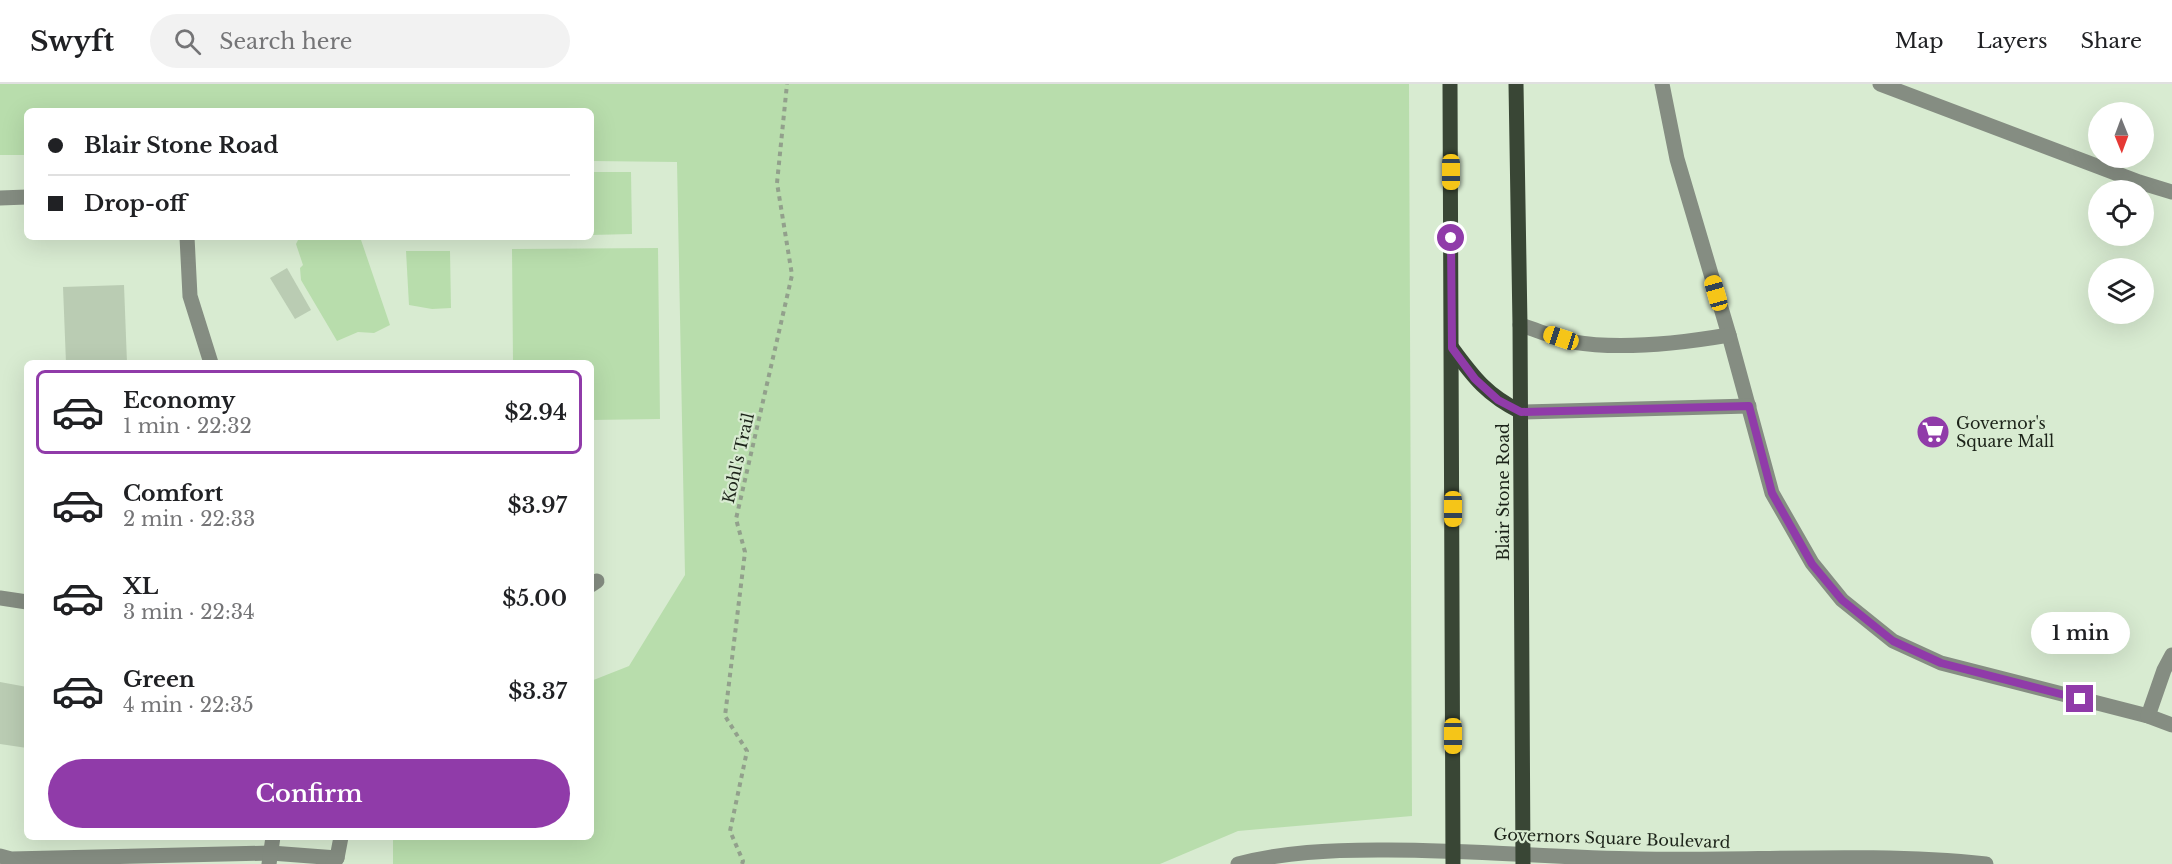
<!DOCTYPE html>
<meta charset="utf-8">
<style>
body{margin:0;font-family:"Libre Baskerville",serif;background:#f2f2f2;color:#202124;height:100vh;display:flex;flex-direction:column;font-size:22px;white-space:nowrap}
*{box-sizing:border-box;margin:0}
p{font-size:20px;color:#757577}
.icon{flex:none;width:33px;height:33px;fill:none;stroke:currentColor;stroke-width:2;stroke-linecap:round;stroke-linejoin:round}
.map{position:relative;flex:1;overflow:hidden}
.details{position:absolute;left:24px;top:276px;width:570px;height:480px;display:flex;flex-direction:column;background:#fff;border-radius:9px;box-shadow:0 6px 24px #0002}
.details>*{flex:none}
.guide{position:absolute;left:24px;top:24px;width:570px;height:132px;border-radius:9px;box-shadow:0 6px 24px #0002;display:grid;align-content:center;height:132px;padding:0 24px;background:#fff}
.needle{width:39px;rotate:179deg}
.tools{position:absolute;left:2088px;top:18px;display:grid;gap:12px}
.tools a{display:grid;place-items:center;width:66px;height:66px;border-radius:50%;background:#fff;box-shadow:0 6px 24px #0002;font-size:30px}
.end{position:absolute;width:27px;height:27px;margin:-14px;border:8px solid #903ba9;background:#fff;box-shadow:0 0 0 3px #fff}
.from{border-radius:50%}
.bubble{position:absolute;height:42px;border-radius:21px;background:#fff;box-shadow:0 6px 24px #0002;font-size:20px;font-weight:600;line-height:42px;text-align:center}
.car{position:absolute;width:18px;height:36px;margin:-18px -9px;border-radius:8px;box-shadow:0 0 4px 2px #0007;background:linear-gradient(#f5c518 24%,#345 0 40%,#f5c518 0 76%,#345 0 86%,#f5c518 0)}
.guide b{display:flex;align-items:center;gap:21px;height:57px;font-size:22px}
.guide b+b{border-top:2px solid #e0e0e0}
.guide i{width:15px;height:15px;background:#202124}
ul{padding:10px 0 0;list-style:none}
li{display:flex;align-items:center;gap:18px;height:84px;margin:0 12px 9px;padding:0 12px;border:3px solid transparent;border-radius:9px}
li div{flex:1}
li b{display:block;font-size:22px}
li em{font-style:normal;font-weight:600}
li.selected{border-color:#903ba9}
li>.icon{width:54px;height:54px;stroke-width:1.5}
.primary-button{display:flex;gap:12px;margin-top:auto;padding:12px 24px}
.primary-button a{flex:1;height:69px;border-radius:36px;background:#903ba9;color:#fff;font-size:24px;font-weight:600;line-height:69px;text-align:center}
header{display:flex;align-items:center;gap:36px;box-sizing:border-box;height:84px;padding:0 30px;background:#fff;border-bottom:2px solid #e0e0e0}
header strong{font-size:28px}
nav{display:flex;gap:33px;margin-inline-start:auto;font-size:21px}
.search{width:420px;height:54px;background:#f2f2f2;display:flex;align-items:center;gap:15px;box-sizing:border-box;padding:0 21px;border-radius:33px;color:#757577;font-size:22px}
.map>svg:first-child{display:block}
.green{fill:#b8ddac}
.building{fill:#baccb3}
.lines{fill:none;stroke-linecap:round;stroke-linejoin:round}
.path{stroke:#92a08c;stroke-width:4;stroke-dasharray:4.5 4.5;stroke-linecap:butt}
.minor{stroke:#858d82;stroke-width:15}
.major{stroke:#394635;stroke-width:15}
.route{stroke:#903ba9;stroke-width:8}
.labels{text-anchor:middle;stroke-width:4.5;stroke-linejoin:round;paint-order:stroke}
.poi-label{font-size:16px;fill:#1c2319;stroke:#d8ebd1;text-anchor:start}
.street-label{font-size:16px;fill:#1c2319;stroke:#d8ebd1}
</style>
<header>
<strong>Swyft</strong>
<div class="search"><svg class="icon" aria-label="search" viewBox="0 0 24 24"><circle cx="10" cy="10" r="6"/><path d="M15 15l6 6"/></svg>Search here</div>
<nav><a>Map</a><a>Layers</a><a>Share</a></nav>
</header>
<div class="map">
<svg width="2172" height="780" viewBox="0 0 2172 780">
<rect width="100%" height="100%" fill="#d8ebd1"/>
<!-- green -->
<g class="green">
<polygon points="0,0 1409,0 1412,732 1238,747 1160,780 393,780 393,753 591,753 591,597 629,582 685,491 677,78 591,77 591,27 27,27 27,71 0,71"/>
<polygon points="591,88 631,88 632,150 591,151"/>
<polygon points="307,153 360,153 390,241 374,249 358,248 337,257 301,196 300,184 303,181 296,160 298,156"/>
<polygon points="658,164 660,335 591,336 591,279 513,279 512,165"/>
<polygon points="406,167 450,167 451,224 432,225 409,221"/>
</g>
<!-- building -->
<g class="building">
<polygon points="287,184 311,226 295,235 270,194"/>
<polygon points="124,201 127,279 66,279 63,203"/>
<polygon points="0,598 27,603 27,664 0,660"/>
</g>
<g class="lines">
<!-- path -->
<polyline class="path" points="742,780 743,777 730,747 747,667 725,632 745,468 736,435 792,191 777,99 787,0"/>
<!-- minor -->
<g class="minor">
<polyline points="1662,0 1677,75 1729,251 1772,409 1812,479 1842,516 1893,557 1941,579 2148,632 2172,641"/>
<polyline points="1880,0 2139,98 2172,108"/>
<polyline points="0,114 27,113"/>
<polyline points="187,153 190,212 211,279"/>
<path d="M 1520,241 C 1537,246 1555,254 1573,258 C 1620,266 1682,259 1729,251"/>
<polyline points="1521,328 1749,322"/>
<polyline points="591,501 597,497"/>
<polyline points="0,514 27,518"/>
<polyline points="2148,632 2164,586 2172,571"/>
<polyline points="0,772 11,775 271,769 337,774"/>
<polyline points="269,780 273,753"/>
<polyline points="333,780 337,774 341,753"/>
<path d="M 1238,780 C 1284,768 1330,766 1378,766 C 1466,765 1553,774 1641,775 C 1754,777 1873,768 1986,780"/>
</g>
<!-- major -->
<g class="major">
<polyline points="1450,0 1453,780"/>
<polyline points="1516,0 1520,241 1523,780"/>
<path d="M 1452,264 C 1474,294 1487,311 1521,328"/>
</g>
</g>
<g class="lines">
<!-- route -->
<polyline class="route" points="1451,154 1452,264 1475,295 1498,316 1521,328 1749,322 1772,409 1812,480 1842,516 1893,557 1941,579 2080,615"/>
</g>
<!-- icons -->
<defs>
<symbol id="supermarket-disc" viewBox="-11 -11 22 22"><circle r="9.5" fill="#903ba9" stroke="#d8ebd1"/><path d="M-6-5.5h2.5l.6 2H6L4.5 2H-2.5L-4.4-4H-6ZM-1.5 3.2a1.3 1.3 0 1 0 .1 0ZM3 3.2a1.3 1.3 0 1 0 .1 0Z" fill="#fff"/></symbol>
</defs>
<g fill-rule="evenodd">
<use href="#supermarket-disc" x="1914" y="329" width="38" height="38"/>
</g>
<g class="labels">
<!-- poi labels -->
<g class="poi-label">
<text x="1956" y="345">Governor's<tspan x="1956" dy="18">Square Mall</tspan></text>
</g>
<!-- street labels -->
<g class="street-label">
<text transform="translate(738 374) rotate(-77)" y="6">Kohl's Trail</text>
<text transform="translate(1503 408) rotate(-90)" y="6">Blair Stone Road</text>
<text transform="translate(1612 754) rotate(2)" y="6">Governors Square Boulevard</text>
</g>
</g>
</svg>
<div class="tools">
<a><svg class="needle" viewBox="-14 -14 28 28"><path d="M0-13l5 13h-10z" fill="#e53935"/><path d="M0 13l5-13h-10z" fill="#757577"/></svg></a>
<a><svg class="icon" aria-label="locate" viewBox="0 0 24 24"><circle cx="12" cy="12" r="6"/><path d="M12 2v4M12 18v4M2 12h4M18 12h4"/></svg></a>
<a><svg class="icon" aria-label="layers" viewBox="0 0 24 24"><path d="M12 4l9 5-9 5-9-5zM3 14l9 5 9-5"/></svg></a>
</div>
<i class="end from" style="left:1451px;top:154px"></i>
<i class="end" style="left:2080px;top:615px"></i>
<div class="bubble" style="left:2031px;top:528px;width:99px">1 min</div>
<i class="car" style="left:1451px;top:88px;rotate:180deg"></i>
<i class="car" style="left:1716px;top:209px;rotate:344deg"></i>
<i class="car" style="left:1561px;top:254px;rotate:288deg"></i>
<i class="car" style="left:1453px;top:425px;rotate:180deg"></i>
<i class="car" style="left:1453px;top:652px;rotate:180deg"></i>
<div class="guide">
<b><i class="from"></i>Blair Stone Road</b>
<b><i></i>Drop-off</b>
</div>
<section class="details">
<ul>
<li class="selected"><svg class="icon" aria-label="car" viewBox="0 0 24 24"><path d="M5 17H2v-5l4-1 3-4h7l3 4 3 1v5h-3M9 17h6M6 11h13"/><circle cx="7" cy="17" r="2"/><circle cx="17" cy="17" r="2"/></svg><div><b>Economy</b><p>1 min · 22:32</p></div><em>$2.94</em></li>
<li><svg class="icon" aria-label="car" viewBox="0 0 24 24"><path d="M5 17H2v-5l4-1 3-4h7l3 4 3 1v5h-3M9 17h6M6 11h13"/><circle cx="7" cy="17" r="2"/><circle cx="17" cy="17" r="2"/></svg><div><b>Comfort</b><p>2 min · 22:33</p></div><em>$3.97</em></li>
<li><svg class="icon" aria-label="car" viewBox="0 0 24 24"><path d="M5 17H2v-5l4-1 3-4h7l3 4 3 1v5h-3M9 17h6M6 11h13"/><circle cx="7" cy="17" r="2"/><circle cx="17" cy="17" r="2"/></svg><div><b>XL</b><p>3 min · 22:34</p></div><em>$5.00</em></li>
<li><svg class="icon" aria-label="car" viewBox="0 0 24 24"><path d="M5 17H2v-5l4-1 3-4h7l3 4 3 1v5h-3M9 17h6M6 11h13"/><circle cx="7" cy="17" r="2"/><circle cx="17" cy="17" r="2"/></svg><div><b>Green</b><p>4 min · 22:35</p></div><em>$3.37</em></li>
</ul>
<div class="primary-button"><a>Confirm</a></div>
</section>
</div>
